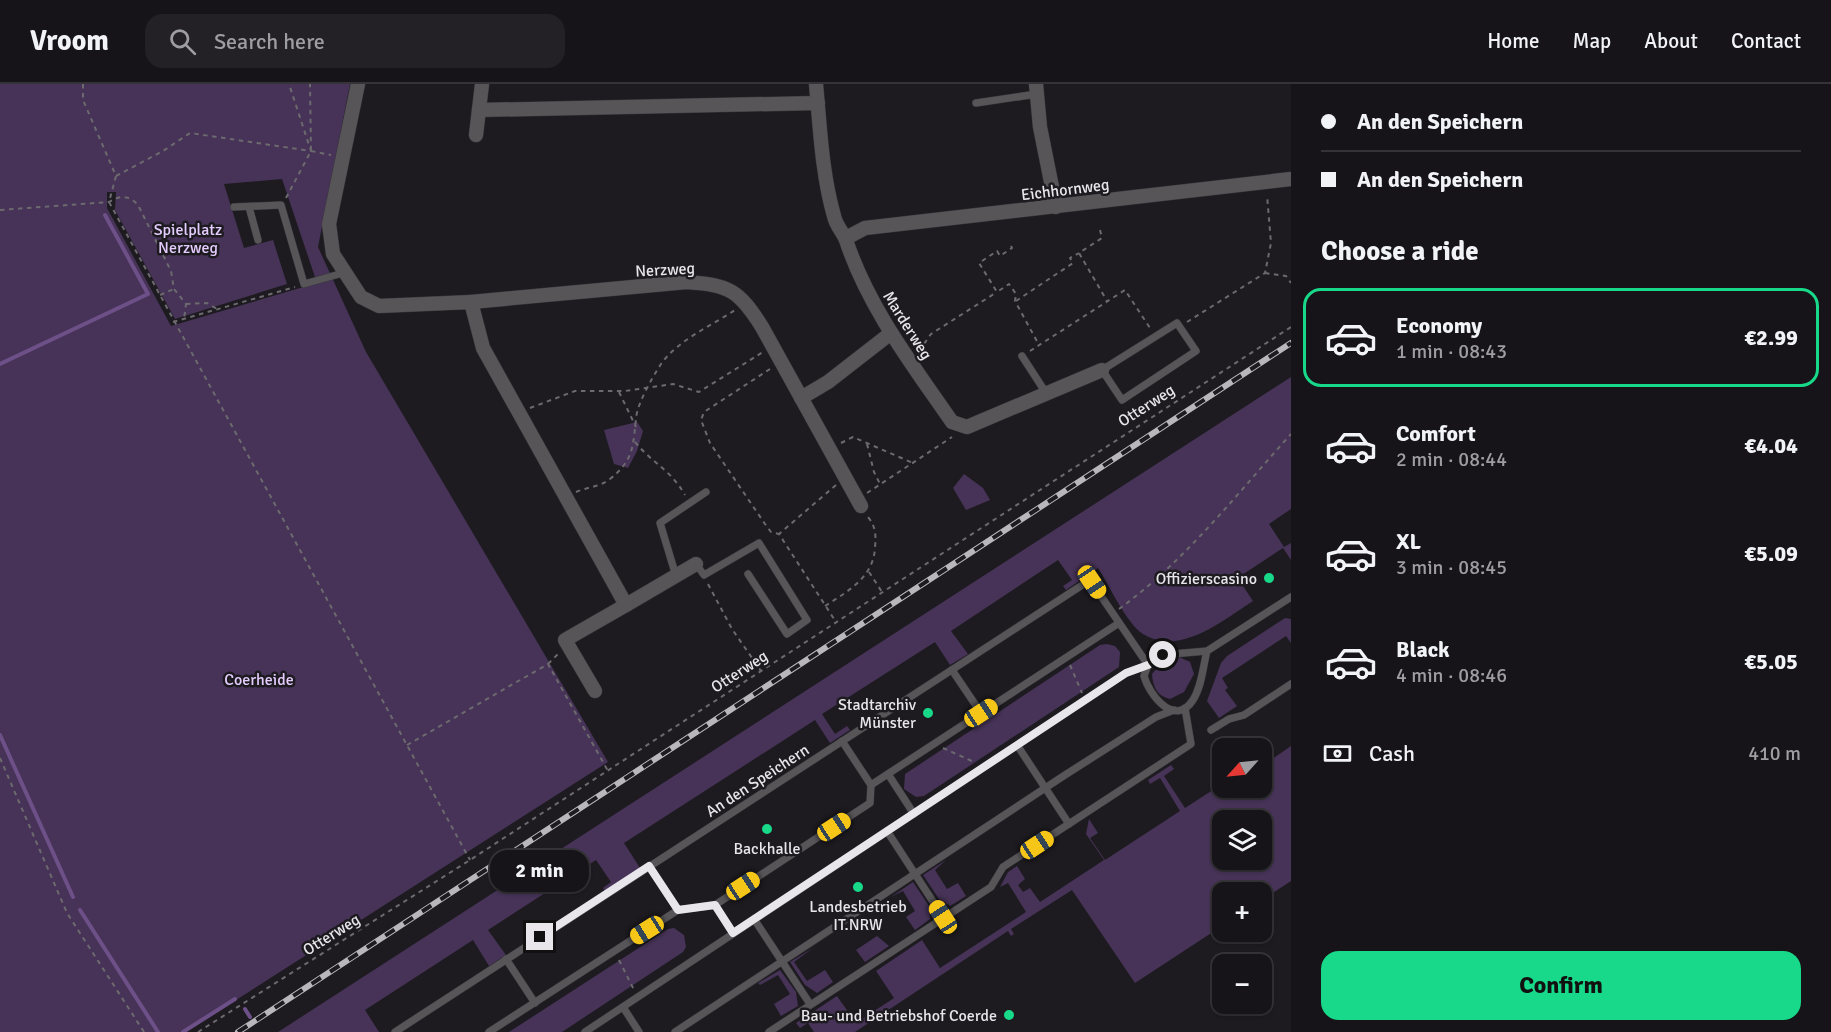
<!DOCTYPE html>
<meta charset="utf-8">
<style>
body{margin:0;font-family:Signika,sans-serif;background:#232125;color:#f1f3f6;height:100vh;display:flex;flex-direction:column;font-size:22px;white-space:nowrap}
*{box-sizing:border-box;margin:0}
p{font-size:20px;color:#9e9ea2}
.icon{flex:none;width:33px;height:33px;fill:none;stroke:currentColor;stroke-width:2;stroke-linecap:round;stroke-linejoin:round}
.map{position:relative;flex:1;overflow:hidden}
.drawer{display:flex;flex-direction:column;background:#161418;width:540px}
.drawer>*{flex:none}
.hud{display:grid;align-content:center;height:132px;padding:0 30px;background:#161418}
.needle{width:39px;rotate:243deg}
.controls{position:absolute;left:1212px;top:654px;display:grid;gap:12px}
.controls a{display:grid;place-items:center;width:60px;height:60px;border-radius:12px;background:#161418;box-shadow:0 2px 4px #0004,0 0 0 2px #353337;font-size:30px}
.end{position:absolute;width:27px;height:27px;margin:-14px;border:8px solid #e8e6ea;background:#111;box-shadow:0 0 0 3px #111}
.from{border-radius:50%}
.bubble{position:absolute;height:42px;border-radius:18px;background:#161418;box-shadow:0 2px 4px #0004,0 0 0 2px #353337;font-size:20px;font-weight:800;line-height:42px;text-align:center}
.car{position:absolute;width:18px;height:36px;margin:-18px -9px;border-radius:8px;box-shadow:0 0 4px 2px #0007;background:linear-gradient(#f5c518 24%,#345 0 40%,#f5c518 0 76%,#345 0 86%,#f5c518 0)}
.hud b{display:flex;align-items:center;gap:21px;height:57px;font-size:22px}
.hud b+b{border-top:2px solid #353337}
.hud i{width:15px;height:15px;background:#f1f3f6}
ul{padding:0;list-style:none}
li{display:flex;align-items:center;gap:18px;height:99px;margin:0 12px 9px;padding:0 18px;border:3px solid transparent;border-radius:18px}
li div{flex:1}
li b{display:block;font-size:22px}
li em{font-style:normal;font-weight:800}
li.active{border-color:#18d989}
li>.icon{width:54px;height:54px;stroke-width:1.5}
h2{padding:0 30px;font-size:27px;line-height:72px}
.pay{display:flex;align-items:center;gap:15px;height:66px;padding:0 30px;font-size:22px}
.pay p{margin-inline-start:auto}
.cta{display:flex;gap:12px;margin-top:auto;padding:12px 30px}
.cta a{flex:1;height:69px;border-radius:18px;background:#18d989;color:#111;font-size:24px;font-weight:800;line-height:69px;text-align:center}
header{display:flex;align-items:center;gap:36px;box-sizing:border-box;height:84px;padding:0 30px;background:#161418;border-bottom:2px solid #353337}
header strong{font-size:28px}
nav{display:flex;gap:33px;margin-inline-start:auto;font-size:21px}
.search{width:420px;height:54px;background:#232125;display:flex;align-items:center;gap:15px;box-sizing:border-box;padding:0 21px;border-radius:18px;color:#9e9ea2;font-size:22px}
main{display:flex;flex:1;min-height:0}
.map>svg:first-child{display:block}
.green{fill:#463357;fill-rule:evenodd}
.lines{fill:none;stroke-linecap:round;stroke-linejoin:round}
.stream{stroke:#6d5087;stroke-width:4}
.lane-casing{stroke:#39373c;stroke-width:8}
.street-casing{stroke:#39373c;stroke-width:15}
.path{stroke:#6c6a6e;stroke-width:2;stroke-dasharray:4.5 4.5;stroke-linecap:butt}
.lane{stroke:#575558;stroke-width:7}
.street{stroke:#575558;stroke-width:14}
.rail-casing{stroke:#b9b7bb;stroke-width:6}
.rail{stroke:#1d1b20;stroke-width:4;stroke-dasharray:11;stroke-linecap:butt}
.route{stroke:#e8e6ea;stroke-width:8}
.poi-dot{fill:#18d989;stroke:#1d1b20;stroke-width:2}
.labels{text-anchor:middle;stroke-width:5;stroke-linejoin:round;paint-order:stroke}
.street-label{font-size:16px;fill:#e8e6ea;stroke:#1d1b20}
.park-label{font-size:16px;fill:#e6cdff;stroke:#1d1b20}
.poi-label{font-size:16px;fill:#e8e6ea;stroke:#1d1b20;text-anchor:end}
</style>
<header>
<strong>Vroom</strong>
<div class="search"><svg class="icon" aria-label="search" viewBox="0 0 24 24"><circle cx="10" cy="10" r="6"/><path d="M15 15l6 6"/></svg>Search here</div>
<nav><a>Home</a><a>Map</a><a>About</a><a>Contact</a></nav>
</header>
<main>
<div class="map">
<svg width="1291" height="948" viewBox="0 0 1291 948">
<rect width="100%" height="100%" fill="#1d1b20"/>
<!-- green -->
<g class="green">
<path d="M 0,0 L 350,0 L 318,163 L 366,268 L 608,678 L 186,948 L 0,948 ZM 282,95 L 317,199 L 171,242 L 107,124 L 107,108 L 116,108 L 115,126 L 175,235 L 287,200 L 273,156 L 244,164 L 224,100 Z"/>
<path d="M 1291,293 L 1291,425 L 1269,440 L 1284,463 L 1291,459 L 1291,476 L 1283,464 L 1242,491 L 1244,496 L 1241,499 L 1253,517 C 1223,536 1180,573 1143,550 C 1127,540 1109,501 1098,484 L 1066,506 L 1063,502 L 1072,496 L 1058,476 L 951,547 L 968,570 L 950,581 L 935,558 L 822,630 L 835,650 L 847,642 L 850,646 L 830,659 L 815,636 L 624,759 L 640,784 L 605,807 L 603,804 L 611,798 L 596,776 L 488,846 L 506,871 L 489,882 L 473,856 L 365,926 L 379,948 L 278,948 Z"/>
<polygon points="637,338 643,347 637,367 628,384 614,380 604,346"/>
<polygon points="964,390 983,404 990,416 966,426 953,404"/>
<polygon points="1285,534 1291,535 1291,559 1286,552 1222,594 1228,604 1225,606 1237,622 1219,634 1207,617 1221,579 1227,572"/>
<polygon points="1107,560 1115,562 1120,568 1119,583 924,712 916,713 904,705 905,690 1100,561"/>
<path d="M 1179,573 L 1190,578 L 1194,590 L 1184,608 L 1170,615 C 1157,612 1153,603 1152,590 L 1163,577 Z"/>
<path d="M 1291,662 L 1291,797 L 1262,816 L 1262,808 L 1222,808 L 1222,842 L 1135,899 L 1072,806 L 1011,845 L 1014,850 L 1011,852 L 1008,847 L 855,948 L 814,948 L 808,939 L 800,944 L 796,939 L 837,912 L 856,939 L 894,914 L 876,887 L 922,856 L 940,884 L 1026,828 L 1008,799 L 1000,803 L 1008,788 L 1017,782 L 1025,795 L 1018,801 L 1023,808 L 1030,804 L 1040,818 L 1104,776 L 1086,750 L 1089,735 L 1098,749 L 1090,754 L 1105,776 L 1180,727 L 1160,694 L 1150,700 L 1148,696 L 1171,681 L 1174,685 L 1164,692 L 1185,724 L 1222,700 L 1222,704 L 1262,704 L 1262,682 ZM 1222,736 L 1262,736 L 1262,776 L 1222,776 Z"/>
<polygon points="946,776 935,786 947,805 958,799 966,812 950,822 939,815 923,791"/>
<polygon points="913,798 929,822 930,835 915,846 906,833 915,827 903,807 891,813"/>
<polygon points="674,844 684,851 686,863 683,868 562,948 509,948 668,845"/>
<polygon points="877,852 889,862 865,878 856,866"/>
<polygon points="813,864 794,878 807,897 825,886 833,898 817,909 805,901 790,878"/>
<polygon points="780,886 796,908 798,922 781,932 774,920 790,910 778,891 760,901 758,899"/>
</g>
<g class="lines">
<!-- stream -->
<g class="stream">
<polyline points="0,280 148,210 105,131"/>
<polyline points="0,651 73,813"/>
<polyline points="80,826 158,948"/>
<polyline points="245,925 250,933"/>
<polyline points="183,948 235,915"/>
</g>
<defs>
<g id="lane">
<polyline points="976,19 1037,10"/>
<polyline points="234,123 281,121 304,200 343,189"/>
<polyline points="249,123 258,156"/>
<polygon points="1177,239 1196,267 1122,316 1102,286"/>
<polyline points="1022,272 1046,309"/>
<polyline points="696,480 704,491 759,459 807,536 787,550 748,490"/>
<polyline points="676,492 660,439 706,408"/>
<path d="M 1207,567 C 1203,582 1202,602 1193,616 C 1175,644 1149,611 1144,592 L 1148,581 L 1161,571 L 1207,567 L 1291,513"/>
<polyline points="952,586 981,629"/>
<polyline points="1211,646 1229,635 1244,631 1291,600"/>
<polyline points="842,657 871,701"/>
<polyline points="1017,661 1069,740"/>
<polyline points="888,690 914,730"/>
<polyline points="887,747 943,833"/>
<polyline points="649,782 678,826"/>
<polyline points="715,821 733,849"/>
<polyline points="754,835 810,920"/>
<polyline points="506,875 535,919"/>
<polyline points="623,923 639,948"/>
<polyline points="395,948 1090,496 1148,581 1126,589 585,948"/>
<polyline points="489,948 678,826 715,821 870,719 871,701 1119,539"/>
<polyline points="675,948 1065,691 1156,633 1174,626"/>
<polyline points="769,948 991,803 1003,783 1191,660 1185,624"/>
</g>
<g id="street">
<polyline points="358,0 329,140 333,170 361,213 379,222 471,218 483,264 626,521 696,480"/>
<path d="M 816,0 C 820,44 822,90 834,132 C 836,142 843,148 846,156 C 868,223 912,280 952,338 L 967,343 L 1102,286"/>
<polyline points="1036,0 1040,43 1056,123"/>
<polyline points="479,26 818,19"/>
<polyline points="476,51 482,0"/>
<polyline points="846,154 865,144 1291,95"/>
<path d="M 471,218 L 687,198 C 729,201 739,206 762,243 L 861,422"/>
<polyline points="801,314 828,298 891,249"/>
<polyline points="595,607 565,556 626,521"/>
</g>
</defs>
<!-- lane casing -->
<use href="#lane" class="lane-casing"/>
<!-- street casing -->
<use href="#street" class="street-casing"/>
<!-- path -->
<g class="path">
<polyline points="83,0 83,16 116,92 109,118 470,776"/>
<polyline points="311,67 331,71"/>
<polyline points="116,92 163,67 190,49 311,67 289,0"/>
<polyline points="286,114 311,67 310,0"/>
<path d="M 0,126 L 109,118 C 120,111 129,111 138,121 L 171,187 L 174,205 L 186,220 L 184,235"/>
<polyline points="1100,146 1102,154 1079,169 1107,217"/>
<polyline points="1011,162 1012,164 1000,172 997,167 979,179 997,208 1009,200 1016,210 1015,217 1039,261"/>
<polyline points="1265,189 1286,192 1291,199"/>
<polyline points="160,211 174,205"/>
<polyline points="1016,217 1073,179 1070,174 1079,169"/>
<polyline points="186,220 207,219 217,225"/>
<polyline points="173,238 295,203"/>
<polyline points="1187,238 1265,189 1271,159 1267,111"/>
<polyline points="919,267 931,250 997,208"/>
<polyline points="1030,267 1125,206 1150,244"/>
<polyline points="770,285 704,328 701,336 710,359 765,440 771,448 779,450"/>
<polyline points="619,308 636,343"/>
<polyline points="530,324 575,307 625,307 673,300 699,308 763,268"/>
<path d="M 635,358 C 653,380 670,385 685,411"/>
<polyline points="841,359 853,353 913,379"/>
<polyline points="867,360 874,388 880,400"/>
<polyline points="836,401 779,450 836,538"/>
<path d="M 576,408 C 587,403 600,403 610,395 C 634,376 633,362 636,334 C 638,318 652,294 661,280 C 678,256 711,242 735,226"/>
<polyline points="867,409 952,353"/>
<polyline points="869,488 882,508"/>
<polyline points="708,500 732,545 761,587"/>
<path d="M 825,522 C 848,507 873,494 875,464 C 876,451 876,443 868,433"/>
<path d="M 1119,525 C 1186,476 1236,411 1291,350"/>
<polyline points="548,580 559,569"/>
<polyline points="1070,581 1082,609"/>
<polyline points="407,661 548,580 608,687"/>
<polyline points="943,664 974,678"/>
<polyline points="0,674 67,829 144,948"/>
<polyline points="619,876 634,906"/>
<polyline points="198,948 470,776 1291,243"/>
</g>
<!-- lane -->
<use href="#lane" class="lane"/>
<!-- street -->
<use href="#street" class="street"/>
<defs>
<polyline id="rail" points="238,948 1291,259"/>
</defs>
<!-- rail casing -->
<use href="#rail" class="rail-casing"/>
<!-- rail -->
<use href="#rail" class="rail"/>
</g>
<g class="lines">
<!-- route -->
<polyline class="route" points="540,853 649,782 678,826 715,821 733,849 1126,589 1148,581 1163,571"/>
</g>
<!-- markers -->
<g class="poi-dot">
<circle cx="1269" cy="494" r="6"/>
<circle cx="928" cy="629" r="6"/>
<circle cx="767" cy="745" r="6"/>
<circle cx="858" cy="803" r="6"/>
<circle cx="1009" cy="931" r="6"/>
</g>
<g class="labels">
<!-- street labels -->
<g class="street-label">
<text transform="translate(1065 105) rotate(-7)" y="6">Eichhornweg</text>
<text transform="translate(665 185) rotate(-3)" y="6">Nerzweg</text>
<text transform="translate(908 241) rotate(58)" y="6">Marderweg</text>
<text transform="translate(1146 321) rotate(-33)" y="6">Otterweg</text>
<text transform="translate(739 587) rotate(-33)" y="6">Otterweg</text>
<text transform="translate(757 696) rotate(-33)" y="6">An den Speichern</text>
<text transform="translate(331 850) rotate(-32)" y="6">Otterweg</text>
</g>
<!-- park labels -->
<g class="park-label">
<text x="188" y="151">Spielplatz<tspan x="188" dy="18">Nerzweg</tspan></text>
<text x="259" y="601">Coerheide</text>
</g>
<!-- poi labels -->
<g class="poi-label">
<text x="1257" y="500">Offizierscasino</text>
<text x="916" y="626">Stadtarchiv<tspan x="916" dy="18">Münster</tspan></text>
<text x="767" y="770" text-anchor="middle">Backhalle</text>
<text x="858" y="828" text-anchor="middle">Landesbetrieb<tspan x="858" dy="18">IT.NRW</tspan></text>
<text x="997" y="937">Bau- und Betriebshof Coerde</text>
</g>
</g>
</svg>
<div class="controls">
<a><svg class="needle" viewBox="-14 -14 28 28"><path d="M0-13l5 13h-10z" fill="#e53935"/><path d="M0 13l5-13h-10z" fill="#9e9ea2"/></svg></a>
<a><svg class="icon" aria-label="layers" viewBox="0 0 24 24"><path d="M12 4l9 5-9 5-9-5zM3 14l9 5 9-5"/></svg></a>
<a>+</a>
<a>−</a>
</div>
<i class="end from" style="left:1163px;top:571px"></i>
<i class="end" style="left:540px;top:853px"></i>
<div class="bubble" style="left:490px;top:766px;width:99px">2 min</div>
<i class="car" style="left:1092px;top:498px;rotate:146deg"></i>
<i class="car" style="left:981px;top:629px;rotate:57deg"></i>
<i class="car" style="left:834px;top:743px;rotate:57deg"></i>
<i class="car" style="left:1037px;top:761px;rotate:57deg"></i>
<i class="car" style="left:743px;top:802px;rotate:57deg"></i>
<i class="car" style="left:943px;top:833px;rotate:327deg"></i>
<i class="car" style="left:647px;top:846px;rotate:238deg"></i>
</div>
<section class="drawer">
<div class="hud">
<b><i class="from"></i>An den Speichern</b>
<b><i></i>An den Speichern</b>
</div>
<h2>Choose a ride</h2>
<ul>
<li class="active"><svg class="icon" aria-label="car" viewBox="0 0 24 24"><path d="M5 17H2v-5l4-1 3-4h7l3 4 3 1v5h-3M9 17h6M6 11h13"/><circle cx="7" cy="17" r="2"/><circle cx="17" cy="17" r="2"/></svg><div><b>Economy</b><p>1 min · 08:43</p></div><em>€2.99</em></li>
<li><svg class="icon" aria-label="car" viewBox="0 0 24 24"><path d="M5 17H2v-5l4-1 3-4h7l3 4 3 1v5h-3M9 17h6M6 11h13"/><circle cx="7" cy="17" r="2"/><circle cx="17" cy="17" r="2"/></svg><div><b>Comfort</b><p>2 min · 08:44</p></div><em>€4.04</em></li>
<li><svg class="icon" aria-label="car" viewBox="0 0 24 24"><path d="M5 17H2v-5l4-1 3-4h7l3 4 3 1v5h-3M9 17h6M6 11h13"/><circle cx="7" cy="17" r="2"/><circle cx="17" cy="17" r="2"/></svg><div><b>XL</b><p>3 min · 08:45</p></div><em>€5.09</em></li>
<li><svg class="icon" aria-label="car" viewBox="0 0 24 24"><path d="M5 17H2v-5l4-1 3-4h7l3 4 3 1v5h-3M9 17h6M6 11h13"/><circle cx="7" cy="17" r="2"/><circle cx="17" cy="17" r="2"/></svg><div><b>Black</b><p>4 min · 08:46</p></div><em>€5.05</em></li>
</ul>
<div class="pay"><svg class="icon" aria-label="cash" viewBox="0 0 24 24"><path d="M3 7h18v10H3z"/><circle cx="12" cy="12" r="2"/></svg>Cash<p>410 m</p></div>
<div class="cta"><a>Confirm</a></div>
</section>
</main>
